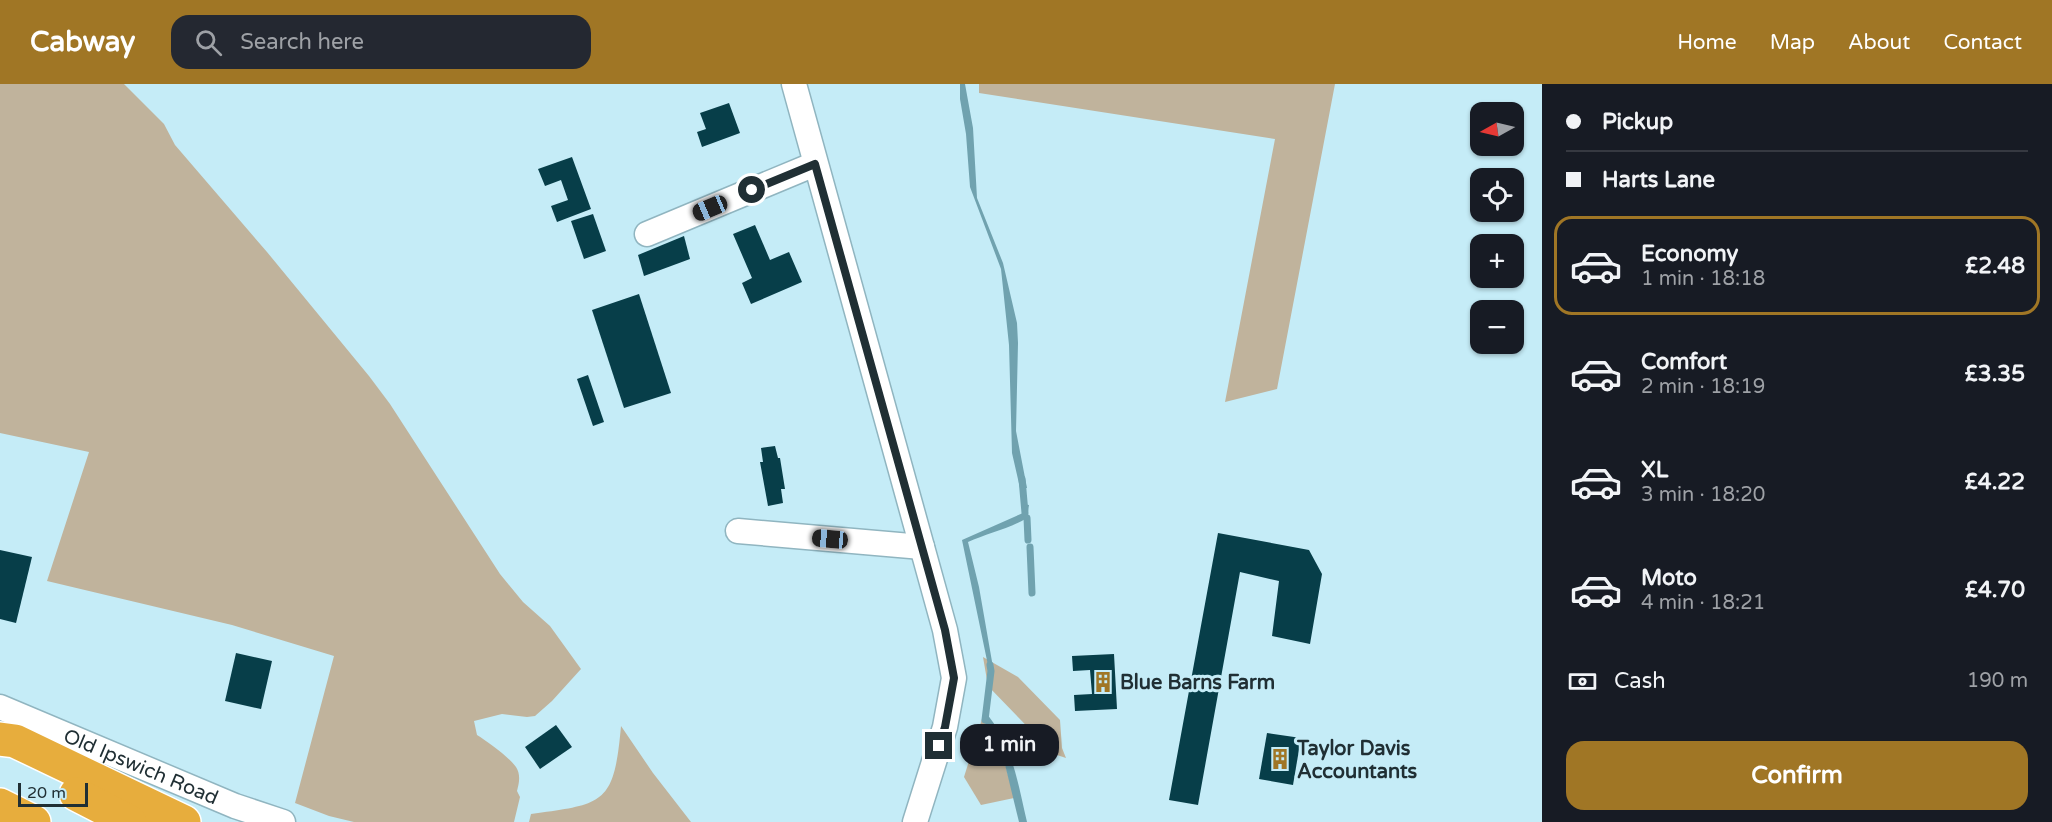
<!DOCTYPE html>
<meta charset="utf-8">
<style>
body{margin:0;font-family:"Varela Round",sans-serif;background:#242831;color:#f1f3f6;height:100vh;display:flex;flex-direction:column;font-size:22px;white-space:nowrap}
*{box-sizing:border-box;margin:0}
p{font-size:20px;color:#9ea1a6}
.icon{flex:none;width:33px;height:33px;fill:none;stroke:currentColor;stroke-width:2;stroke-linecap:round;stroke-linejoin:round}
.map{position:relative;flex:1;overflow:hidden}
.drawer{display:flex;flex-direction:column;background:#171b24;width:510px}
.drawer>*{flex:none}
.guide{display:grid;align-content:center;height:132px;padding:0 24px;background:#171b24}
.needle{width:39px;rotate:262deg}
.controls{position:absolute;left:1470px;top:18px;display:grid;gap:12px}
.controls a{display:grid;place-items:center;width:54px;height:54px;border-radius:12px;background:#171b24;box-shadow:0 2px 4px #0004;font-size:30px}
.scale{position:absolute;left:18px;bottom:15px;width:70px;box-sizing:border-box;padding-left:6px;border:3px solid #202f34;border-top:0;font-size:16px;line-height:21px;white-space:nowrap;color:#202f34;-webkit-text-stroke:4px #c5ecf7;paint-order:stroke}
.end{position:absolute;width:27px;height:27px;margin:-14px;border:8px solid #202f34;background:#fff;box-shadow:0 0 0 3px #fff}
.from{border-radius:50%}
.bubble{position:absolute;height:42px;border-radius:18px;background:#171b24;box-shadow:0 2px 4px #0004;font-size:20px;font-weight:800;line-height:42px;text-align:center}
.car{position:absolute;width:18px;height:36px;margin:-18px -9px;border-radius:8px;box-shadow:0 0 4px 2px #0007;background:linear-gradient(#222 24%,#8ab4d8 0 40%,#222 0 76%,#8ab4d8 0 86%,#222 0)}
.guide b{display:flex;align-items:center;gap:21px;height:57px;font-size:22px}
.guide b+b{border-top:2px solid #363941}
.guide i{width:15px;height:15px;background:#f1f3f6}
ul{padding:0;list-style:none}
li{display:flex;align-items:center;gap:18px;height:99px;margin:0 12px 9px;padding:0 12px;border:3px solid transparent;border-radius:18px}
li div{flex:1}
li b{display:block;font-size:22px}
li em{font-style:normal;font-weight:800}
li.selected{border-color:#a07625}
li>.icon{width:54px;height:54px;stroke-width:1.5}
.pay{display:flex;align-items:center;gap:15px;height:66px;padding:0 24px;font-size:22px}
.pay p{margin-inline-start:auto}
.cta{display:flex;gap:12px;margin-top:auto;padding:12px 24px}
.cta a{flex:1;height:69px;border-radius:18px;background:#a07625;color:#fff;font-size:24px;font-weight:800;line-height:69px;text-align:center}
header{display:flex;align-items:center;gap:36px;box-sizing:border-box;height:84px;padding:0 30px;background:#a07625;color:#fff}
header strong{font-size:28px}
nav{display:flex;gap:33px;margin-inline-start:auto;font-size:21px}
.search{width:420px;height:54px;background:#242831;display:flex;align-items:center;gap:15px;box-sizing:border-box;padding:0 21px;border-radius:18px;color:#9ea1a6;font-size:22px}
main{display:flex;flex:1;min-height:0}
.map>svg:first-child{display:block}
.green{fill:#c0b39c}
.water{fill:#70a2af}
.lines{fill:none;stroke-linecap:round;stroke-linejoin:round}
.stream{stroke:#70a2af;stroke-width:7}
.building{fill:#073e49}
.minor-casing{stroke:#90b5c0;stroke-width:27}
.highway-casing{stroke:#fff;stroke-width:36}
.minor{stroke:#fff;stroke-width:24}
.highway{stroke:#e7ad3d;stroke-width:33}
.route{stroke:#202f34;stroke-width:8}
.labels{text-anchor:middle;stroke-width:6;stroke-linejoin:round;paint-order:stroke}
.poi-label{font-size:20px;font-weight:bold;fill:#202f34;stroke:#c5ecf7;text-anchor:start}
.street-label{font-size:20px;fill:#202f34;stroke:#c5ecf7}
</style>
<header>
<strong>Cabway</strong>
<div class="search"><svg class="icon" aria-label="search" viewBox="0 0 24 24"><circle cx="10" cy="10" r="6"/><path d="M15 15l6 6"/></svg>Search here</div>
<nav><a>Home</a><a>Map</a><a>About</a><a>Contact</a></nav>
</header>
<main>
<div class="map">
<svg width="1542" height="738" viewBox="0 0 1542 738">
<rect width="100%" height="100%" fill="#c5ecf7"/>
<!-- green -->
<g class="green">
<path d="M 0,0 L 124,0 L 164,40 L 175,61 L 267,168 L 369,292 L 390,320 L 500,490 L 523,518 L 550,542 L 581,585 L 552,617 L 535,632 L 527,633 L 502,630 L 474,637 L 477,651 C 487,657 510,674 516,683 C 521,691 519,699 517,707 L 520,713 L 514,738 L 354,738 L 329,732 L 295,719 L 334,572 L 232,541 L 47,497 L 89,368 L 0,349 Z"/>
<polygon points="979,0 1335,0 1277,305 1225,318 1275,55 979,9"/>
<polygon points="983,573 1018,593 1060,636 1062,664 1066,674 1057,671 1047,663 988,602"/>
<polygon points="982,635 1000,660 1014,714 981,721 964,693"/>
<path d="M 621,642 L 653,689 L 691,738 L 529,738 L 531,730 C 605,720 614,720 621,642 Z"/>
</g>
<!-- water -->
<g class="water">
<polygon points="960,0 965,0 973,44 977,114 1003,179 1017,239 1018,259 1016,347 1027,404 1020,404 1012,369 1009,261 1001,185 970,103 966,50 960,15"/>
<path d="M 1023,420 L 1029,421 L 1027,434 C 1011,444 986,450 968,458 L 979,503 L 994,589 L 990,591 L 962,456 L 1023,429 Z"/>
<path d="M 984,627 C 1012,657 1018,700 1027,738 L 1019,738 L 1000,660 L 982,635 Z"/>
</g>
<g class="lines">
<!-- stream -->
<g class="stream">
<polyline points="1022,395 1025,429"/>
<polyline points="1027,434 1028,456"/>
<polyline points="1030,463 1032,509"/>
<polyline points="985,636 991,587 990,581"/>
</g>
</g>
<!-- building -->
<g class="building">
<polygon points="729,19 740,49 702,63 697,48 706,45 700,29"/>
<polygon points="572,73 591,125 557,138 551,122 568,116 561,96 545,102 538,85"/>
<polygon points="593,130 606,167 584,175 571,137"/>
<polygon points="755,141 770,176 789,168 802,198 751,220 742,199 752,194 733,150"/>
<polygon points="684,152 690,175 644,192 638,171"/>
<polygon points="639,210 671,309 624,324 592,226"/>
<polygon points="588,291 604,338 593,342 577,295"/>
<polygon points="775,362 778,374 780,374 785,405 781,405 783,419 768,422 760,378 763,378 761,364"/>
<polygon points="1218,449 1309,466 1322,490 1310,560 1272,552 1279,497 1240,488 1198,721 1169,716"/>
<polygon points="0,466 32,473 16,539 0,535"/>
<polygon points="236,569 272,577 261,625 225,617"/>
<polygon points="1114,570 1117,625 1075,627 1074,611 1092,610 1090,586 1073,587 1072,572"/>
<polygon points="556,641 572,663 540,685 525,663"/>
<polygon points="1267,649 1301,654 1293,701 1259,695"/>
</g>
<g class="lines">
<defs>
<g id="minor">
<polyline points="794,0 945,546 954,594 945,643 915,738"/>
<polyline points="647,150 815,80"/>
<polyline points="738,447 922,463"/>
<path id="s1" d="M 0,623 L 235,722 L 283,738"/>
</g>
<g id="highway">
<polyline points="0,655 15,657 184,738"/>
<polyline points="76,710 130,738"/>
<polyline points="0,721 34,738"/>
</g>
</defs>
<!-- minor casing -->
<use href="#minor" class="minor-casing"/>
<!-- highway casing -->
<use href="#highway" class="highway-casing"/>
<!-- minor -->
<use href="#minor" class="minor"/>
<!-- highway -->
<use href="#highway" class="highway"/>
</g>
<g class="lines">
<!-- route -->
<polyline class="route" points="752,106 815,80 945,546 954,594 945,643 939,662"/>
</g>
<!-- icons -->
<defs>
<symbol id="building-bare" viewBox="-9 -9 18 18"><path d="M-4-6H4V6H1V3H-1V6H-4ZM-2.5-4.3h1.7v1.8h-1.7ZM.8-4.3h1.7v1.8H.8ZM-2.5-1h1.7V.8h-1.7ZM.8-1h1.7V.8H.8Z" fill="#a07625" stroke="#c5ecf7" stroke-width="2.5" paint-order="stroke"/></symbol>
</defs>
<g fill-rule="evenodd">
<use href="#building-bare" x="1088" y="583" width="30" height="30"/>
<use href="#building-bare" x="1265" y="660" width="30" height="30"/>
</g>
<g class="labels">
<!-- poi labels -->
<g class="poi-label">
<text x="1120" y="605">Blue Barns Farm</text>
<text x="1297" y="671">Taylor Davis<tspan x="1297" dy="23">Accountants</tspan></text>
</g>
<!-- street labels -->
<g class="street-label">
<text dy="7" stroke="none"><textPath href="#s1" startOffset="153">Old Ipswich Road</textPath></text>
</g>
</g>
</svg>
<div class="controls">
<a><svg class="needle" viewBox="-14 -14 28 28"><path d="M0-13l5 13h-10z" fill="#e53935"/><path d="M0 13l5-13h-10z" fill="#9ea1a6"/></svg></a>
<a><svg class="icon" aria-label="locate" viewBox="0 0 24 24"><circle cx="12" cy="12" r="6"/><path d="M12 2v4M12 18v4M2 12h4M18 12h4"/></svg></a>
<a>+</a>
<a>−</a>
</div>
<div class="scale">20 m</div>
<i class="end from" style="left:752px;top:106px"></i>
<i class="end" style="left:939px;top:662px"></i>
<div class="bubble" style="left:960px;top:640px;width:99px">1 min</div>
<i class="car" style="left:710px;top:124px;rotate:247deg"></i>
<i class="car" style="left:830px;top:455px;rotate:275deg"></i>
</div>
<section class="drawer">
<div class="guide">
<b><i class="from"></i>Pickup</b>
<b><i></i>Harts Lane</b>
</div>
<ul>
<li class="selected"><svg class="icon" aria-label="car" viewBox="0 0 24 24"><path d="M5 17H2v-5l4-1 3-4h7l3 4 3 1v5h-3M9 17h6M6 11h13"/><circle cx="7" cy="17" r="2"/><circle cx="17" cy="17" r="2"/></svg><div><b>Economy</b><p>1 min · 18:18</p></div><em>£2.48</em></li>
<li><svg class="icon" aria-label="car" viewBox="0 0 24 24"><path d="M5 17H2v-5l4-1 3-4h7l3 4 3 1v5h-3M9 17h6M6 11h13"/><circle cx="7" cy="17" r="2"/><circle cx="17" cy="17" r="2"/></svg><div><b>Comfort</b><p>2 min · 18:19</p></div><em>£3.35</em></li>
<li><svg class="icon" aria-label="car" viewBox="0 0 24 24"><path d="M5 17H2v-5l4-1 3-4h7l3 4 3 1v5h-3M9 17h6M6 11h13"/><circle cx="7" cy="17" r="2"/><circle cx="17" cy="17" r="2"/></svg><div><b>XL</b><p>3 min · 18:20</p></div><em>£4.22</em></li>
<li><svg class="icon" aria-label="car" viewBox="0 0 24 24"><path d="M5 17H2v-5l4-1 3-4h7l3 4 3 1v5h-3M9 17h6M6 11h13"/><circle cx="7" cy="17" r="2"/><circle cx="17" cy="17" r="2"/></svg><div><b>Moto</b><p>4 min · 18:21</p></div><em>£4.70</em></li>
</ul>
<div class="pay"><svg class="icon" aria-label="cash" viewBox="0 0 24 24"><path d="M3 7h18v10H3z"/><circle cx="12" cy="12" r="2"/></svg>Cash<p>190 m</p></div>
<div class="cta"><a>Confirm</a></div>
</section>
</main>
